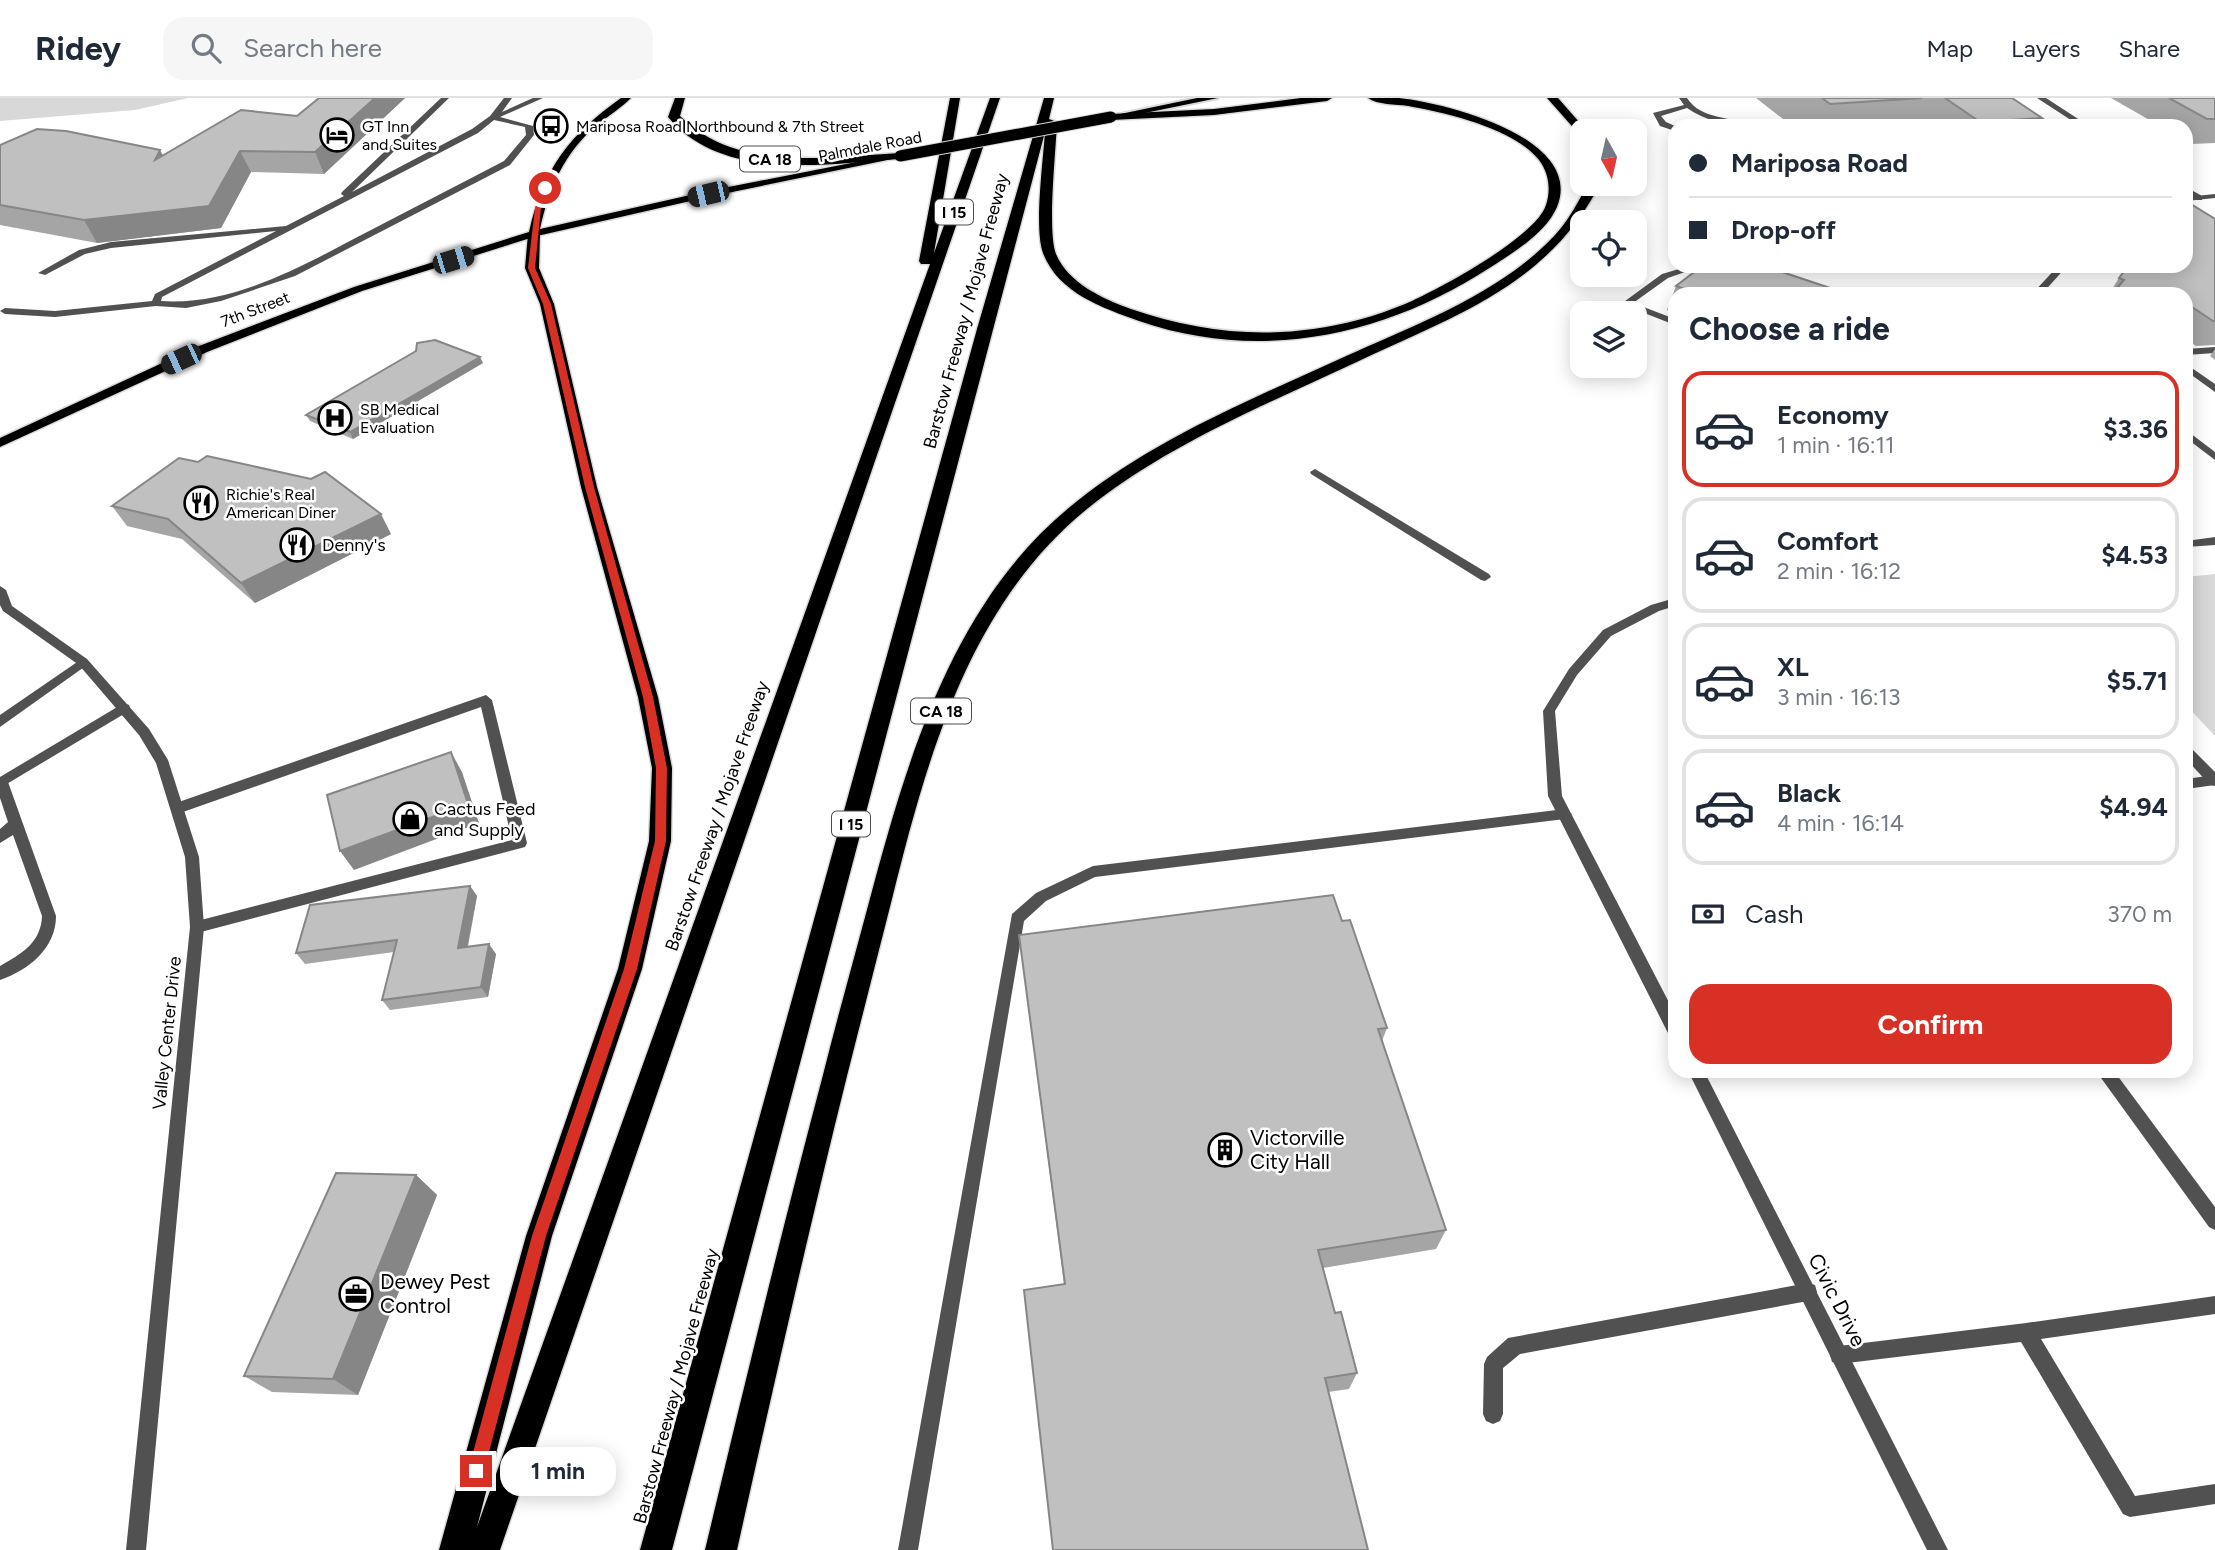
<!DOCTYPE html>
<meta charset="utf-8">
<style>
body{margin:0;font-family:Figtree,sans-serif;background:#f6f6f7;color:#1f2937;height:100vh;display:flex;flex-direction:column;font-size:26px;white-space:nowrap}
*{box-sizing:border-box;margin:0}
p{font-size:23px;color:#747a83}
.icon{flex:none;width:38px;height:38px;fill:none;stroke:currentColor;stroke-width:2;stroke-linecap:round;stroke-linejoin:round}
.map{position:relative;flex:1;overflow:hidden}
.drawer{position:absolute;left:1668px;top:189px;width:525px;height:791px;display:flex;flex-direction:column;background:#fff;border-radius:21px;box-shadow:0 4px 18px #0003}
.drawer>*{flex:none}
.hud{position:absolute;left:1668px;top:21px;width:525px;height:154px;border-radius:21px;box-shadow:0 4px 18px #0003;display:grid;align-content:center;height:154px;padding:0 21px;background:#fff}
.needle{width:46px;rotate:172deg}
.tools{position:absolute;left:1570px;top:21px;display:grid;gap:14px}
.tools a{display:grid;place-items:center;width:77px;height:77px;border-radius:14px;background:#fff;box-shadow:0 4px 18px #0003;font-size:35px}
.end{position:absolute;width:32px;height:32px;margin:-16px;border:9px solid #d93025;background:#fff;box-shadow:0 0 0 4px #fff}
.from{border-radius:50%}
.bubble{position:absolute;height:49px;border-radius:21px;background:#fff;box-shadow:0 4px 18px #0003;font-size:23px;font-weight:700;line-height:49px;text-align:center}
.car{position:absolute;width:21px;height:42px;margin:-21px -10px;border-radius:9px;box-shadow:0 0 5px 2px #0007;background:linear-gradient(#222 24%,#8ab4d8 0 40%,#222 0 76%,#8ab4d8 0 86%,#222 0)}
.hud b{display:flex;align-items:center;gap:24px;height:66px;font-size:26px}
.hud b+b{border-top:2px solid #e0e1e3}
.hud i{width:18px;height:18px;background:#1f2937}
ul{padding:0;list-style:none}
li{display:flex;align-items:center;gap:21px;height:116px;margin:0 14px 10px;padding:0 7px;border:4px solid #e0e1e3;border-radius:21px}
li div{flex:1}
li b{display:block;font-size:26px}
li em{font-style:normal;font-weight:700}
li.active{border-color:#d93025}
li>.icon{width:63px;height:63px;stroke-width:1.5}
h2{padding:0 21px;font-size:32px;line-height:84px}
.pay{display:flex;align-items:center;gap:18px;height:77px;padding:0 21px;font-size:26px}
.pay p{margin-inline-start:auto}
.button{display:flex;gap:14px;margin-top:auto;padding:14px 21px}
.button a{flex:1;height:80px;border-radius:21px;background:#d93025;color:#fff;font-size:28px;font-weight:700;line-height:80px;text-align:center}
header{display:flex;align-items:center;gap:42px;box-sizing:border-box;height:98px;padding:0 35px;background:#fff;border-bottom:2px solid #e0e1e3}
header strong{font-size:33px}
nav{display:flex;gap:38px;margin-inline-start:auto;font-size:24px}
.search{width:490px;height:63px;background:#f6f6f7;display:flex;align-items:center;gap:18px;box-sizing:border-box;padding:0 24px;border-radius:21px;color:#747a83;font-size:26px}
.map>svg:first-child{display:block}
.green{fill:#d8d8d8}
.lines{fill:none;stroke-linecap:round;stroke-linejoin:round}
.primary-casing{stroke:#dbdbdb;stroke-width:3}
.trunk-casing{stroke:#dbdbdb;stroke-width:4}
.motorway-casing{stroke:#dbdbdb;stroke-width:3}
.service{fill:#515151;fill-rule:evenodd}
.minor{fill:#515151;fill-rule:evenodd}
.tertiary{fill:#515151;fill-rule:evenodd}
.primary{fill:#000;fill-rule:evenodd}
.trunk{fill:#000;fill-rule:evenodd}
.motorway{fill:#000;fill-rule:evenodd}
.trunk-bridge-casing{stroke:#dbdbdb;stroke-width:13;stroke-linecap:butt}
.trunk-bridge{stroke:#000;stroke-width:11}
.wall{fill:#a5a5a5}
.shaded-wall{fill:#868686}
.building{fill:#c0c0c0;stroke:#868686;stroke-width:2}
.route{fill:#d93025}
.labels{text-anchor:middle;stroke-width:5;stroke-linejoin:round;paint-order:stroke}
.far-poi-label{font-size:16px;fill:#000;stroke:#fff;text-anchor:start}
.far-street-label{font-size:16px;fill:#000;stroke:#fff}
.shield{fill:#fff;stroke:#4c4c4c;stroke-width:2}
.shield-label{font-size:16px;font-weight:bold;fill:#000}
.street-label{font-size:18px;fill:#000;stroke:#fff}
.poi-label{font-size:18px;fill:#000;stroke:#fff;text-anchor:start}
.near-poi-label{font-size:21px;fill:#000;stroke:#fff;text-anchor:start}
.near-street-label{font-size:21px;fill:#000;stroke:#fff}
</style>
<header>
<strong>Ridey</strong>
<div class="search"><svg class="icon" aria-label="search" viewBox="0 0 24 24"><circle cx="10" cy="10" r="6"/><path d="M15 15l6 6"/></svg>Search here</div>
<nav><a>Map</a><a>Layers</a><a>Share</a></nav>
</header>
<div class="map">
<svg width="2215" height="1452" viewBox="0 0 2215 1452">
<rect width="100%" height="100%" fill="#fff"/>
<!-- green -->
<g class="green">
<polygon points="0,0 188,0 135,12 0,23"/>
<polygon points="2215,476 2215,638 2186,607 2186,479"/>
</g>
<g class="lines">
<defs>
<path id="primary" d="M 621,0 L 631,0 C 621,10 608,18 597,27 C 564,55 549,90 540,131 L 708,93 L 897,56 L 902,59 L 708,99 L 537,138 L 362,193 L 207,254 L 0,349 L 0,340 L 199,248 L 354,189 L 529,134 C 543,71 569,37 621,0 Z"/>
<polygon id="trunk" points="1197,0 1218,0 1111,22 1106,19"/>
<g id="motorway">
<path d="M 675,0 L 685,0 L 680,18 C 738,75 826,59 900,55 L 906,58 L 900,61 C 825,66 722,84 668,19 Z"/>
<polygon points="950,0 960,0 934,155 990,0 1000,0 500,1452 439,1452 526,1138 618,871 649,743 652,670 638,599 581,389 540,206 525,170 528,136 534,132 540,136 539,170 554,206 597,389 658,599 672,670 671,743 642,871 552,1138 477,1429 930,166 921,166 919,163"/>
<path d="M 1044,0 L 1054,0 L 1049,21 L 1057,24 C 1056,53 1047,133 1056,156 C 1068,185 1103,201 1131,211 C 1190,231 1250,240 1313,231 C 1344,227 1376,218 1405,206 C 1436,193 1536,139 1546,107 C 1551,92 1549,75 1539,62 C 1513,30 1447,15 1408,8 C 1396,6 1377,7 1368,0 C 1378,0 1389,0 1399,0 C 1446,5 1585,40 1557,109 C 1546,135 1514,154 1491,169 C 1385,238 1261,265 1139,223 C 1103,210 1058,195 1043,155 C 1034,131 1043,64 1045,34 L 672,1452 L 640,1452 L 977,231 Z"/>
<polygon points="1301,0 1332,0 1327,3 1214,17 1111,22 1105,19 1111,16 1214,11"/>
<polygon points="1547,0 1558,0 1587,33 1578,35"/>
<path d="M 1588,86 L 1600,86 C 1549,186 1457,217 1361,262 C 1267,306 1168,346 1087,411 C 969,507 927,660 892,801 C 877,860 862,919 847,978 C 808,1135 772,1294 737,1452 L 705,1452 C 743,1293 781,1135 823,977 C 837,921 853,864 868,808 C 907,662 952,502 1076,404 C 1156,340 1252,301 1344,259 C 1416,226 1500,196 1555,137 C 1569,122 1578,104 1588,86 Z"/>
</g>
</defs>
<!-- primary casing -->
<use href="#primary" class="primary-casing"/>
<!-- trunk casing -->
<use href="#trunk" class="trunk-casing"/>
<!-- motorway casing -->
<use href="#motorway" class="motorway-casing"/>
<!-- service -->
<g class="service">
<path d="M 441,0 L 449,0 L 352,94 L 472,31 L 490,18 L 504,0 L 512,0 L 502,14 L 533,0 L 543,0 L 500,19 L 533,28 L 534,37 L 510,67 L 295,178 L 221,203 L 186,210 L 156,208 L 55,219 L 5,216 L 0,213 L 5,210 L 55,213 L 152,203 L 155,196 L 276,133 L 111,150 L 85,156 L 45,177 L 38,175 L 79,152 L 111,144 L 286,128 L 344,98 L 341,96 L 342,94 ZM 494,22 L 525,29 L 526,37 L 504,63 C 460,86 415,109 371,132 C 307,165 236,208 161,203 L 162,199 L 478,35 Z"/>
<path d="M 1679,0 L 1687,0 C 1701,22 1731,18 1752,28 C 1730,28 1705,23 1687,10 L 1661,18 L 1666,24 L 1675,28 L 1675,33 L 1660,28 L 1653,15 L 1684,7 Z"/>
<polygon points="2037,0 2046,0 2089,28 2080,28"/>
<polygon points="2186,89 2202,98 2202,102 2196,102 2186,95"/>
<polygon points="1689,168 1702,168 1668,180 1633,205 1675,221 1675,227 1621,206 1662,176"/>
<polygon points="2215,249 2215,255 2186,257 2186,251"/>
<polygon points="2186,266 2215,286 2215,294 2186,273"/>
<polygon points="2186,332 2215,354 2215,362 2186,340"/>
<polygon points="1315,371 1489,476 1491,479 1485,483 1481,482 1311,376 1310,374"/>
<polygon points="83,560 89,564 87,567 0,629 0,617"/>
<polygon points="486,597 492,602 527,745 525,749 197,835 192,833 190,829 192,825 197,823 512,742 481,609 183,714 178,715 171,710 173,706"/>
<polygon points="2214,677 2215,687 2186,691 2186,681"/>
<path d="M 0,679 L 6,680 L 8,684 L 56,818 C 56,850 29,872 0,882 L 0,868 C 21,856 41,845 42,818 L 13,737 L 0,745 L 0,731 L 8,724 L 0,700 Z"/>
<polygon points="1565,711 1572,716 1565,721 1095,779 1046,803 1024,823 918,1452 898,1452 1012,816 1036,795 1093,768"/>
<polygon points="2096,973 2114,973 2215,1109 2215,1132 2209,1129"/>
<polygon points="1808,1185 1815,1187 1817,1194 1815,1201 1808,1203 1520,1256 1503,1270 1503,1316 1500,1323 1493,1326 1486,1323 1483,1316 1484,1266 1487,1259 1508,1240"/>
<polygon points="2215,1198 2215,1216 2041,1241 2135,1398 2215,1386 2215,1406 2130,1419 2123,1416 2021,1244 1839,1266 1832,1264 1830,1257 1832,1250 1839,1248 2026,1225"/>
</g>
<!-- minor -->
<g class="minor">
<polygon points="2215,96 2215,100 2186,103 2186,99"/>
<polygon points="2058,168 2067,168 2042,196 2032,196"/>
<polygon points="124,605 129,607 130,610 129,613 0,690 0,679"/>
<polygon points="2186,648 2191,650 2215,674 2215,688 2210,687 2186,661"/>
</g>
<!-- tertiary -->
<g class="tertiary">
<polygon points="2215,439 2215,447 2186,449 2186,443"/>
<polygon points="0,488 6,492 12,508 87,561 149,631 168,662 199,759 204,829 146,1452 126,1452 190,829 185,759 156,665 139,637 79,567 3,513 0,507"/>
<polygon points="1675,500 1675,508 1659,513 1611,538 1577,577 1555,613 1562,698 1675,916 1675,939 1669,937 1548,698 1543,613 1569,571 1603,532 1651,507"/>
<polygon points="1688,973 1704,973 1948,1452 1927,1452"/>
</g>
<!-- primary -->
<use href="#primary" class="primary"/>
<!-- trunk -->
<use href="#trunk" class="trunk"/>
<!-- motorway -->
<use href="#motorway" class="motorway"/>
<defs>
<polyline id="trunk-bridge" points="900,58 1111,19"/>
</defs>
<!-- trunk-bridge casing -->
<use href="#trunk-bridge" class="trunk-bridge-casing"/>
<!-- trunk-bridge -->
<use href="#trunk-bridge" class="trunk-bridge"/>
</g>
<!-- wall -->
<g class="wall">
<polygon points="319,0 405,0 324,76 251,74 221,130 97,145 0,127 0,47 163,58 297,18"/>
<polygon points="1756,0 2012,0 2042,20 2038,28 1792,28"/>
<polygon points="2111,0 2215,0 2215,45 2191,46 2186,43 2186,28 2160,28"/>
<polygon points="2215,121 2215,247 2196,248 2186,241 2186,196 2109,196 2119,180"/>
<polygon points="1676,188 1848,196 1675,196 1675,215 1667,212"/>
<polygon points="2215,251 2215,262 2210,258"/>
<polygon points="483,265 353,341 310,323 306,317"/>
<polygon points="112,408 391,436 255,505 182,441 127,428"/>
<polygon points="470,788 477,798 468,849 496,856 488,899 390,912 382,902 394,854 305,866 296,855"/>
<polygon points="1342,823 1387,930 1382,943 1446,1132 1436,1151 1323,1170 1335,1215 1357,1275 1349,1291 1328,1294 1064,1186 1019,837"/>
<polygon points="416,1077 437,1097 358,1297 272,1294 244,1278"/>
</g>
<!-- shaded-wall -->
<g class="shaded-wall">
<polygon points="375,0 405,0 324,76 315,54"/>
<polygon points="160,52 172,74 155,62"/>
<polygon points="240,53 251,74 221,130 97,145 84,122"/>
<polygon points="480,259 483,265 353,341 350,334"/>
<polygon points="381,416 391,436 255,505 241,485"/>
<polygon points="451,654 462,674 479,725 354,772 340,753"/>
<polygon points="470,788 477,798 465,860 458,850"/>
<polygon points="489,846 496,856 488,899 481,889"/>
<polygon points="416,1077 437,1097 358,1297 333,1281"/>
</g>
<!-- building -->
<g class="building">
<polygon points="319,0 375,0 315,54 240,53 209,108 84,122 0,107 0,47 37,31 66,33 160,52 155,62 241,12 297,18"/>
<polygon points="1822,0 1922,0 1830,6"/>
<polygon points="1945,0 2012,0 2042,20 1980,24"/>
<polygon points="2169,0 2215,0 2215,21 2207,21"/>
<polygon points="2186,103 2215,121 2215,223 2213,223 2186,205 2186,196 2112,196 2124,182 2119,180 2128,168 2186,168"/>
<polygon points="1702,168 1764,168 1848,196 1698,196 1676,188"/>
<polygon points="435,242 480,259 350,334 306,317 416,253 417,245"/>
<polygon points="207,358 311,381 325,374 381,416 241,485 168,421 112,408 179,360 198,364"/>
<polygon points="451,654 468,706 340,753 327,697"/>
<polygon points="470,788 458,850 489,846 481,889 382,902 397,842 296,855 310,807"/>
<polygon points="1333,797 1342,823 1350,822 1387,930 1378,931 1446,1132 1318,1152 1335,1215 1341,1214 1357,1275 1325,1280 1368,1452 1053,1452 1024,1192 1065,1186 1019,837"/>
<polygon points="336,1075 416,1077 333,1281 244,1278"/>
</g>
<!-- route -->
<polygon class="route" points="543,89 549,90 541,110 535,170 551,206 594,389 653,599 667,670 666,743 637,871 546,1138 484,1373 482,1379 476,1382 470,1379 468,1373 532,1138 624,871 655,743 656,670 643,599 585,389 543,206 528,170 535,110"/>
<!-- icons -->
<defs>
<symbol id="bus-ring" viewBox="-11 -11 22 22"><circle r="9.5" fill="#fff" stroke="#000" stroke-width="1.5"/><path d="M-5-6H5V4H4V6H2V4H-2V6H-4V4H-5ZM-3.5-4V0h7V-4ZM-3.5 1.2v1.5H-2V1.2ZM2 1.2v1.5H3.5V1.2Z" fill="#000"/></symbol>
<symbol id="hotel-ring" viewBox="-11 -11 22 22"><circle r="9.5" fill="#fff" stroke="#000" stroke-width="1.5"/><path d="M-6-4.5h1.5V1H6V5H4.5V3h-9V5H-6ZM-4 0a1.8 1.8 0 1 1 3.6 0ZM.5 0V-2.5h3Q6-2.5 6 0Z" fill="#000"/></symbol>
<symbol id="hospital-ring" viewBox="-11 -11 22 22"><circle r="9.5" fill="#fff" stroke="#000" stroke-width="1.5"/><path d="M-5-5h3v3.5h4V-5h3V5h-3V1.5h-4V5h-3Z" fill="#000"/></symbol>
<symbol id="restaurant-ring" viewBox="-11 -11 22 22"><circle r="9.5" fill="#fff" stroke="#000" stroke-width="1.5"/><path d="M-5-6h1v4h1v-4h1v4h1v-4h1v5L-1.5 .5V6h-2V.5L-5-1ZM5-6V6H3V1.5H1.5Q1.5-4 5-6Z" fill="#000"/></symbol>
<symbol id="shop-ring" viewBox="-11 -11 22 22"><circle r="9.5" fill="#fff" stroke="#000" stroke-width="1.5"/><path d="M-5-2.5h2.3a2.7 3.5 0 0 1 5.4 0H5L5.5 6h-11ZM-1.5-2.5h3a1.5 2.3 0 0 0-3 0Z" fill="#000"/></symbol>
<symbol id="building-ring" viewBox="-11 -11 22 22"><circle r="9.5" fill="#fff" stroke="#000" stroke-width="1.5"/><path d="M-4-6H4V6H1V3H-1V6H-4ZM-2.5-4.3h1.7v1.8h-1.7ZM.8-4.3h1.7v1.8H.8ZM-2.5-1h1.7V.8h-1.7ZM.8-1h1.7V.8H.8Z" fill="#000"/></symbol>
<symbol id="office-ring" viewBox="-11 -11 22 22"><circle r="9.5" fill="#fff" stroke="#000" stroke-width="1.5"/><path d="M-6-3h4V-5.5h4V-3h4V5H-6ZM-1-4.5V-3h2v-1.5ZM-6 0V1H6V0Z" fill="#000"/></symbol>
</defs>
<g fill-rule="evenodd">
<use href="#bus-ring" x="532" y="9" width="38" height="38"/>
<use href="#hotel-ring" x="318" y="18" width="38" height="38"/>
<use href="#hospital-ring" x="316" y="301" width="38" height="38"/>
<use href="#restaurant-ring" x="182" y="386" width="38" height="38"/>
<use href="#restaurant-ring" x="278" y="428" width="38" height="38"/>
<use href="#shop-ring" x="391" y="702" width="38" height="38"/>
<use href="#building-ring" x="1206" y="1033" width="38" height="38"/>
<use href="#office-ring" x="337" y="1177" width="38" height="38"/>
</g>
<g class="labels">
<!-- far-poi labels -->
<g class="far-poi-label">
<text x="362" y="34">GT Inn<tspan x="362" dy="18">and Suites</tspan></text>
<text x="576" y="34">Mariposa Road Northbound &amp; 7th Street</text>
<text x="360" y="317">SB Medical<tspan x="360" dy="18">Evaluation</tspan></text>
<text x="226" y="402">Richie's Real<tspan x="226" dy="18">American Diner</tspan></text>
</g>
<!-- far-street labels -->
<g class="far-street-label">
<text transform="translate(870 48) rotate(-11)" y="6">Palmdale Road</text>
<text transform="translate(255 211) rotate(-21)" y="6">7th Street</text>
</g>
<!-- shield labels -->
<g class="shield">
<rect x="740" y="48.5" width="60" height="25" rx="5"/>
<rect x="935" y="101.5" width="38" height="25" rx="5"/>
<rect x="911" y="600.5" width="60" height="25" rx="5"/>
<rect x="832" y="713.5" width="38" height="25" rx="5"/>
</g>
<g class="shield-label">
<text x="770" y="67">CA 18</text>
<text x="954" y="120">I 15</text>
<text x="941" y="619">CA 18</text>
<text x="851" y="732">I 15</text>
</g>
<!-- street labels -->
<g class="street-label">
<text transform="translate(966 213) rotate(-75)" y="6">Barstow Freeway / Mojave Freeway</text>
<text transform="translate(717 718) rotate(-71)" y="6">Barstow Freeway / Mojave Freeway</text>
<text transform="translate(167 935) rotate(-84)" y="6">Valley Center Drive</text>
<text transform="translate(676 1288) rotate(-75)" y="6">Barstow Freeway / Mojave Freeway</text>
</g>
<!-- poi labels -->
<g class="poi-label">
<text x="322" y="453">Denny's</text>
<text x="434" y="717">Cactus Feed<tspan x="434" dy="21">and Supply</tspan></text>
</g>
<!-- near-poi labels -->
<g class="near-poi-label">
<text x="1250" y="1047">Victorville<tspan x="1250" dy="24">City Hall</tspan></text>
<text x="380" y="1191">Dewey Pest<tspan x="380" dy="24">Control</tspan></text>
</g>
<!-- near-street labels -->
<g class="near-street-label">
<text transform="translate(1837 1202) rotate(63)" y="7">Civic Drive</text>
</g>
</g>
</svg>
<div class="tools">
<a><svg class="needle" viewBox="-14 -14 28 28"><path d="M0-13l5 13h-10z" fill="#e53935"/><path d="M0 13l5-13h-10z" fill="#747a83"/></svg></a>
<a><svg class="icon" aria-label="locate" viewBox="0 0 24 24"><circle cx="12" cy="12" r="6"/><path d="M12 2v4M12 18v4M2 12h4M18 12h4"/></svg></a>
<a><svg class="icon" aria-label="layers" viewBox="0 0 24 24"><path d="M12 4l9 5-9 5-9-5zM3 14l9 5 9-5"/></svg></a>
</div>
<i class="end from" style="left:545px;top:90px"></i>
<i class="end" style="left:476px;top:1373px"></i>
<div class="bubble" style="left:500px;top:1349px;width:116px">1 min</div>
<i class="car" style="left:708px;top:96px;rotate:257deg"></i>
<i class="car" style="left:453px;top:162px;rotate:73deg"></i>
<i class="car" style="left:181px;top:261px;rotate:245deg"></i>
<div class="hud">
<b><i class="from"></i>Mariposa Road</b>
<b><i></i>Drop-off</b>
</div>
<section class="drawer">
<h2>Choose a ride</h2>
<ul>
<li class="active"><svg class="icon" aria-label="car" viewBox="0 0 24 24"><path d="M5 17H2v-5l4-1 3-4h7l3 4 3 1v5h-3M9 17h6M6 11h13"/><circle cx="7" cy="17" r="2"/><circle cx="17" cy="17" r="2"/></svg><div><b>Economy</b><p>1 min · 16:11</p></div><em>$3.36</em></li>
<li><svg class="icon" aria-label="car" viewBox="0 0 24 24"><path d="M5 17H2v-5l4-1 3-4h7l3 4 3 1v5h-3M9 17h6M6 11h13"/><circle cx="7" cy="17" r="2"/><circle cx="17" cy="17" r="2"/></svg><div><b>Comfort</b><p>2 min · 16:12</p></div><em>$4.53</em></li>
<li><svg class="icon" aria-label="car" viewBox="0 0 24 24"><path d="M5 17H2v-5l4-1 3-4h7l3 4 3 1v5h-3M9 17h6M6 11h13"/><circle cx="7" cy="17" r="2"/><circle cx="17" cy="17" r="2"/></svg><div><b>XL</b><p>3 min · 16:13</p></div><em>$5.71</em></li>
<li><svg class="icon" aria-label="car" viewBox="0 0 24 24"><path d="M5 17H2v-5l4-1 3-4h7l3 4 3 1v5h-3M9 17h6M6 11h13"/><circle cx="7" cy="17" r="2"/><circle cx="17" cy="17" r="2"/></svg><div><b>Black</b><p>4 min · 16:14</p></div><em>$4.94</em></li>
</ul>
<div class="pay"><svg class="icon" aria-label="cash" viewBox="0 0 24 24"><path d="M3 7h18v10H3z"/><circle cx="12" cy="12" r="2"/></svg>Cash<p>370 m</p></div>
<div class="button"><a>Confirm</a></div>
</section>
</div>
